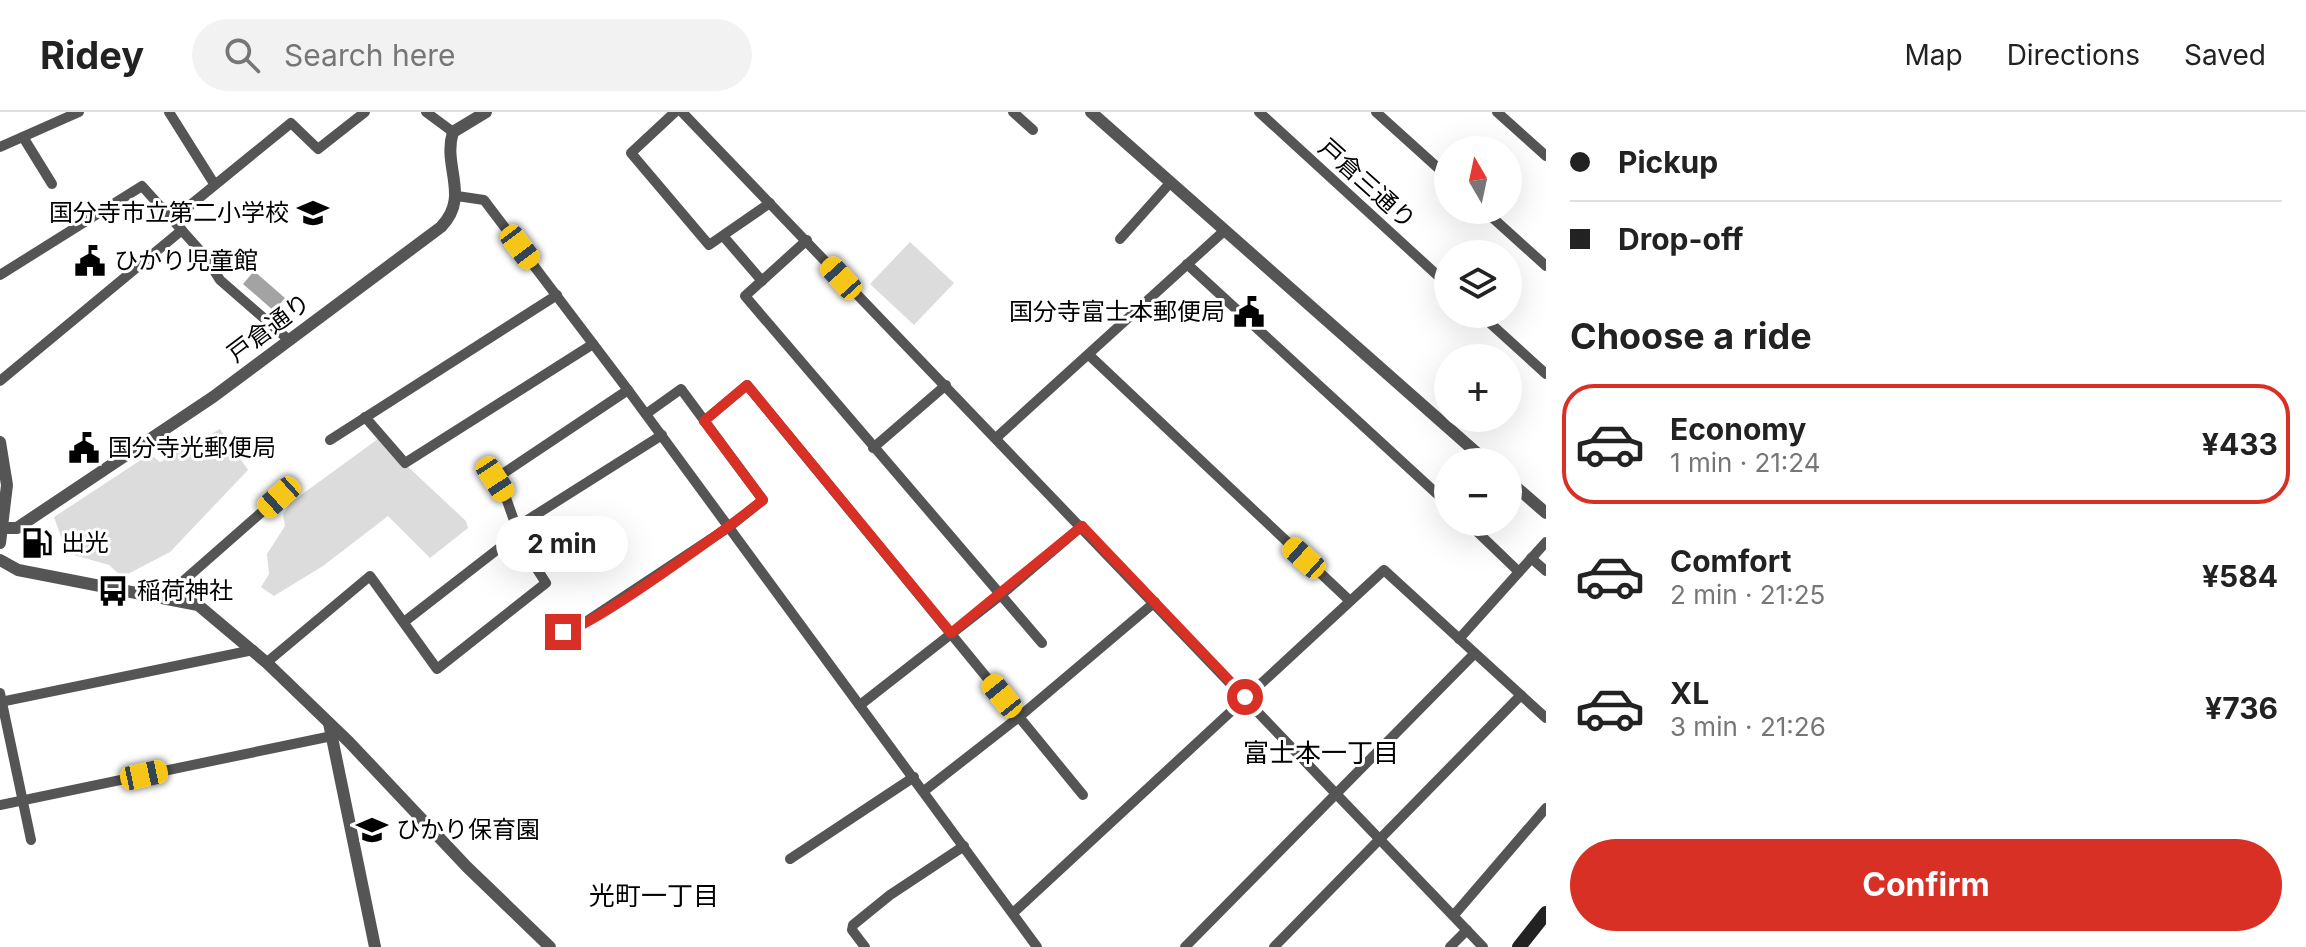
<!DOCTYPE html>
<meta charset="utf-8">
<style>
body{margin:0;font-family:Inter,"Noto Sans JP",sans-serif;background:#f2f2f2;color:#222;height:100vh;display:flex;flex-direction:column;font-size:30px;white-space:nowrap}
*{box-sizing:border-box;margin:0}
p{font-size:26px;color:#767676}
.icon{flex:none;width:44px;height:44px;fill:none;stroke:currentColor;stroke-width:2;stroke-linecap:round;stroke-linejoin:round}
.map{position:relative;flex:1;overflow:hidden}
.drawer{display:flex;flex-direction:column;background:#fff;width:760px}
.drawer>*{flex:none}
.hud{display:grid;align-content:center;height:176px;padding:0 24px;background:#fff}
.needle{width:52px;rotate:351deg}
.controls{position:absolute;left:1434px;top:24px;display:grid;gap:16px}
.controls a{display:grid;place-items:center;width:88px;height:88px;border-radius:50%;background:#fff;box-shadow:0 8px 32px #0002;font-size:40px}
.end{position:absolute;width:36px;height:36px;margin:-18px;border:10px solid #d93025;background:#fff;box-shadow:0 0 0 4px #fff}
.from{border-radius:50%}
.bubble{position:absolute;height:56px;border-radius:28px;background:#fff;box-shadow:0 8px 32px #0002;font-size:26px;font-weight:700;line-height:56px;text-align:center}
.car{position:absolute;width:24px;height:48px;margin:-24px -12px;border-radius:10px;box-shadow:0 0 6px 2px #0007;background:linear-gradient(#f5c518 24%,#345 0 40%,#f5c518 0 76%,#345 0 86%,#f5c518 0)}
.hud b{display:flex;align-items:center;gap:28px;height:76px;font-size:30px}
.hud b+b{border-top:2px solid #e0e0e0}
.hud i{width:20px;height:20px;background:#222}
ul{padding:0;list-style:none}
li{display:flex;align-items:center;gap:24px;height:120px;margin:0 16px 12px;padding:0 8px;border:4px solid transparent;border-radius:32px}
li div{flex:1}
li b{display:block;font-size:30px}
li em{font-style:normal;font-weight:700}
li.current{border-color:#d93025}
li>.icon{width:72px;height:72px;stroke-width:1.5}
h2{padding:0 24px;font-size:36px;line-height:96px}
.button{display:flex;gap:16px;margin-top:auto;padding:16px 24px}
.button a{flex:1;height:92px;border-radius:48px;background:#d93025;color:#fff;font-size:32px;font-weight:700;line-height:92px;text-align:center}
header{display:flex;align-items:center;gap:48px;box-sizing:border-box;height:112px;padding:0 40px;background:#fff;border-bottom:2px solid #e0e0e0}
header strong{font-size:38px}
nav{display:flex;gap:44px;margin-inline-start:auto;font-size:28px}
.search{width:560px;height:72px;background:#f2f2f2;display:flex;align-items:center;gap:20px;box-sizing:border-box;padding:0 28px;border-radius:44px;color:#767676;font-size:30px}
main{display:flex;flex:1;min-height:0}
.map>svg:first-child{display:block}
.green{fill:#dcdcdc}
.water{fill:#a3a3a3}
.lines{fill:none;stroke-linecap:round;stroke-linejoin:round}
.minor{stroke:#555;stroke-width:10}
.tertiary{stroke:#555;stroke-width:12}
.secondary{stroke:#222;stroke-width:14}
.route{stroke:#d93025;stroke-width:10}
.labels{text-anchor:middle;stroke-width:6;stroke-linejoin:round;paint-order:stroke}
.street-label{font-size:24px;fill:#000;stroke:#fff}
.poi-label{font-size:24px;fill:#000;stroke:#fff;text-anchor:start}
.neighbourhood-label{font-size:26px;fill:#000;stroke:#fff}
</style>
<header>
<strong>Ridey</strong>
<div class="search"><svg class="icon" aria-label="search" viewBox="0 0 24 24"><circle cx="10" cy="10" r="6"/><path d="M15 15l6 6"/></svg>Search here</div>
<nav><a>Map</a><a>Directions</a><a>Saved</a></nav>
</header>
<main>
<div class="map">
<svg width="1546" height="835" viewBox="0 0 1546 835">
<rect width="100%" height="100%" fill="#fff"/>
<!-- green -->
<g class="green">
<polygon points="910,130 954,171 914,213 870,172"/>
<polygon points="220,317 248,358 170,440 122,465 109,453 67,441 54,405 150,342 160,350"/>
<polygon points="378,327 466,409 468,416 430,446 388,404 323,454 274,484 261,475 269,462 267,442 285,414 283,402 290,391"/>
</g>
<!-- water -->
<polygon class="water" points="254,159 285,186 274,199 243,172"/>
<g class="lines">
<!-- minor -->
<g class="minor">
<polyline points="169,0 213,70"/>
<polyline points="426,0 453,20"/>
<polyline points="675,0 631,41 709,133 770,91"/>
<polyline points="682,0 1483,835"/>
<polyline points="1013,0 1033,18"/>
<polyline points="1259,0 1448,173"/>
<polyline points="1376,0 1448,65"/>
<polyline points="1497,0 1546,44"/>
<polyline points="23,25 52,72"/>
<polyline points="0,35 79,0"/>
<polyline points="457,84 484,88 628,278 1037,835"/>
<polyline points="1484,98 1546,154"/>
<polyline points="172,108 291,11 318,37 365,0"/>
<polyline points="724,125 762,169"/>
<polyline points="1120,127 1170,71"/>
<polyline points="807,128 745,184 1042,531"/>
<polyline points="1187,152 1448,392"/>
<polyline points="0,163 142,74 205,144 220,168 289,228"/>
<polyline points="1480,202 1546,262"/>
<polyline points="1089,243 1350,489"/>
<polyline points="0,269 182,118"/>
<polyline points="365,305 405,351 593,232"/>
<polyline points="704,309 747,273 1083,683"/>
<polyline points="996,326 1224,119"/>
<polyline points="330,328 557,183"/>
<polyline points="873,336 946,273"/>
<polyline points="1467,410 1519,460"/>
<polyline points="518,414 662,323"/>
<polyline points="1531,446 1546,459"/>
<polyline points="165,485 279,385"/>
<polyline points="404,510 520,420"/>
<polyline points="554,526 572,519 729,415 763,388 681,277 646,302"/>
<polyline points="1459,527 1546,430"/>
<polyline points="266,551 370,464 437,557 546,471 524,437 505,383 495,367 628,278"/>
<polyline points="0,581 31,728"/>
<polyline points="0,590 253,538"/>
<polyline points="860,593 1001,483 1082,414"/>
<polyline points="924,679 1019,605 1155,490"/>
<polyline points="0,693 332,624"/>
<polyline points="790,747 914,665"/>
<polyline points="1013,801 1384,458 1546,606"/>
<polyline points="1454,803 1546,696"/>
<polyline points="865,835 852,818 853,813 890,783 964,734"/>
<polyline points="1185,835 1474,542"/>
<polyline points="1274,835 1521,583"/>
<polyline points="1450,835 1467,818"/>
</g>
<!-- tertiary -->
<g class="tertiary">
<polyline points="1091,0 1487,350"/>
<polyline points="0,330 7,373 0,431"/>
<polyline points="1508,368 1546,401"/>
<path d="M 4,416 L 17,416 L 213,285 L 441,115 C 471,84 442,55 453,20 L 486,0"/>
<polyline points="0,448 18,458 198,493 267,551 349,630 467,755 550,835"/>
<polyline points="329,611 375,835"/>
</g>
<!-- secondary -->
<polyline class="secondary" points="1519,835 1546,801"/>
</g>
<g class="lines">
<!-- route -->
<path class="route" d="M 563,520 C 589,518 734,411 763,388 L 704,309 L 747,273 L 951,521 L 1082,414 L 1245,585"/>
</g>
<!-- icons -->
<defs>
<symbol id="school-bare" viewBox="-9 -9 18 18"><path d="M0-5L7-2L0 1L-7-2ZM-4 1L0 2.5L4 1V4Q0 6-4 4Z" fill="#000" stroke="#fff" stroke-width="2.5" paint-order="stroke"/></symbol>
<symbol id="civic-bare" viewBox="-9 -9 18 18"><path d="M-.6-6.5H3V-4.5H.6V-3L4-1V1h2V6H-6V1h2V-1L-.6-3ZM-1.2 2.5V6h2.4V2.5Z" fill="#000" stroke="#fff" stroke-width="2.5" paint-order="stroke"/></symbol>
<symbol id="fuel-bare" viewBox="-9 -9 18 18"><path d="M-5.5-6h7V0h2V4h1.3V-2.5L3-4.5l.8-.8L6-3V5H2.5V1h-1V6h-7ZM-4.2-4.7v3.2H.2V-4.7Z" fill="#000" stroke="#fff" stroke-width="2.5" paint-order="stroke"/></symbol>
<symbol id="bus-bare" viewBox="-9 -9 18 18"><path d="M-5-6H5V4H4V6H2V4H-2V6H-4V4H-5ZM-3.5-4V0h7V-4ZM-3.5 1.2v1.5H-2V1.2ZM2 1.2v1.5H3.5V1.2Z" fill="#000" stroke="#fff" stroke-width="2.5" paint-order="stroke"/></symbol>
</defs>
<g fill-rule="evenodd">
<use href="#school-bare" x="291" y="79" width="44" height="44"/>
<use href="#civic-bare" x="68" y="127" width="44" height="44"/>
<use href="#civic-bare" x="1227" y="178" width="44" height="44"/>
<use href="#civic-bare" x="62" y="314" width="44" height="44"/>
<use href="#fuel-bare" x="15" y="409" width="44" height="44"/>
<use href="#bus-bare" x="91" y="457" width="44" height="44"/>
<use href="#school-bare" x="350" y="696" width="44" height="44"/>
</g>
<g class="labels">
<!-- street labels -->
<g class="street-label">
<text transform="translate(1367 72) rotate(42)" y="8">戸倉三通り</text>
<text transform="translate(269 216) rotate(-37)" y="8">戸倉通り</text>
</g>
<!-- poi labels -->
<g class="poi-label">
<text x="289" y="109" text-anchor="end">国分寺市立第二小学校</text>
<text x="114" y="157">ひかり児童館</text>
<text x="1225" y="208" text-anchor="end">国分寺富士本郵便局</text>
<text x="108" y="344">国分寺光郵便局</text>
<text x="61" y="439">出光</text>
<text x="137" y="487">稲荷神社</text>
<text x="396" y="726">ひかり保育園</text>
</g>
<!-- neighbourhood labels -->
<g class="neighbourhood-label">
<text x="1321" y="650">富士本一丁目</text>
<text x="654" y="793">光町一丁目</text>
</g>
</g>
</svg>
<div class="controls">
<a><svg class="needle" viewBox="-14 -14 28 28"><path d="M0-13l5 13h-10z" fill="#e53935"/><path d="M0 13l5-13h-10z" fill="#767676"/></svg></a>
<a><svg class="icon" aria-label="layers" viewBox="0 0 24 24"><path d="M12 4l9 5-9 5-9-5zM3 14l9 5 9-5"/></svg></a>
<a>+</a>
<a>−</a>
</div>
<i class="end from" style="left:1245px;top:585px"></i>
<i class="end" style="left:563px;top:520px"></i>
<div class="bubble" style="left:496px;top:404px;width:132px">2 min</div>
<i class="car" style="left:520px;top:135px;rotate:143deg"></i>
<i class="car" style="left:841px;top:166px;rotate:318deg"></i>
<i class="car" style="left:495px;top:367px;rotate:147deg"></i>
<i class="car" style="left:279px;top:385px;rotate:228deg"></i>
<i class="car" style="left:1304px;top:446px;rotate:312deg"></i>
<i class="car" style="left:1002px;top:584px;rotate:321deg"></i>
<i class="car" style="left:144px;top:663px;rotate:78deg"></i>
</div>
<section class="drawer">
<div class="hud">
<b><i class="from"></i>Pickup</b>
<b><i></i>Drop-off</b>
</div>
<h2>Choose a ride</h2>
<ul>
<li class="current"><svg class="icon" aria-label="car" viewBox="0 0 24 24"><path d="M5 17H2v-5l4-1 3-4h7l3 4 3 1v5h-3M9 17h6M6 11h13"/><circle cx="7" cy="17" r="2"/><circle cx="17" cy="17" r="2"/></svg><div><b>Economy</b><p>1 min · 21:24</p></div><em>¥433</em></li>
<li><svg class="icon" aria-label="car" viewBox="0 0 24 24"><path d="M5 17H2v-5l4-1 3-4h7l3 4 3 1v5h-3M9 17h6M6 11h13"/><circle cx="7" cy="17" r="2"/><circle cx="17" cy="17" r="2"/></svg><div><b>Comfort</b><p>2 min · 21:25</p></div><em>¥584</em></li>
<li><svg class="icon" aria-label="car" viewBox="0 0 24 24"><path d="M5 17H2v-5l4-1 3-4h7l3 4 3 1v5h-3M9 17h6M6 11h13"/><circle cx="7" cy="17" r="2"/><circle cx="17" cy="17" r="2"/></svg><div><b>XL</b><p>3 min · 21:26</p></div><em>¥736</em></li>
</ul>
<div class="button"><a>Confirm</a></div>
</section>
</main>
